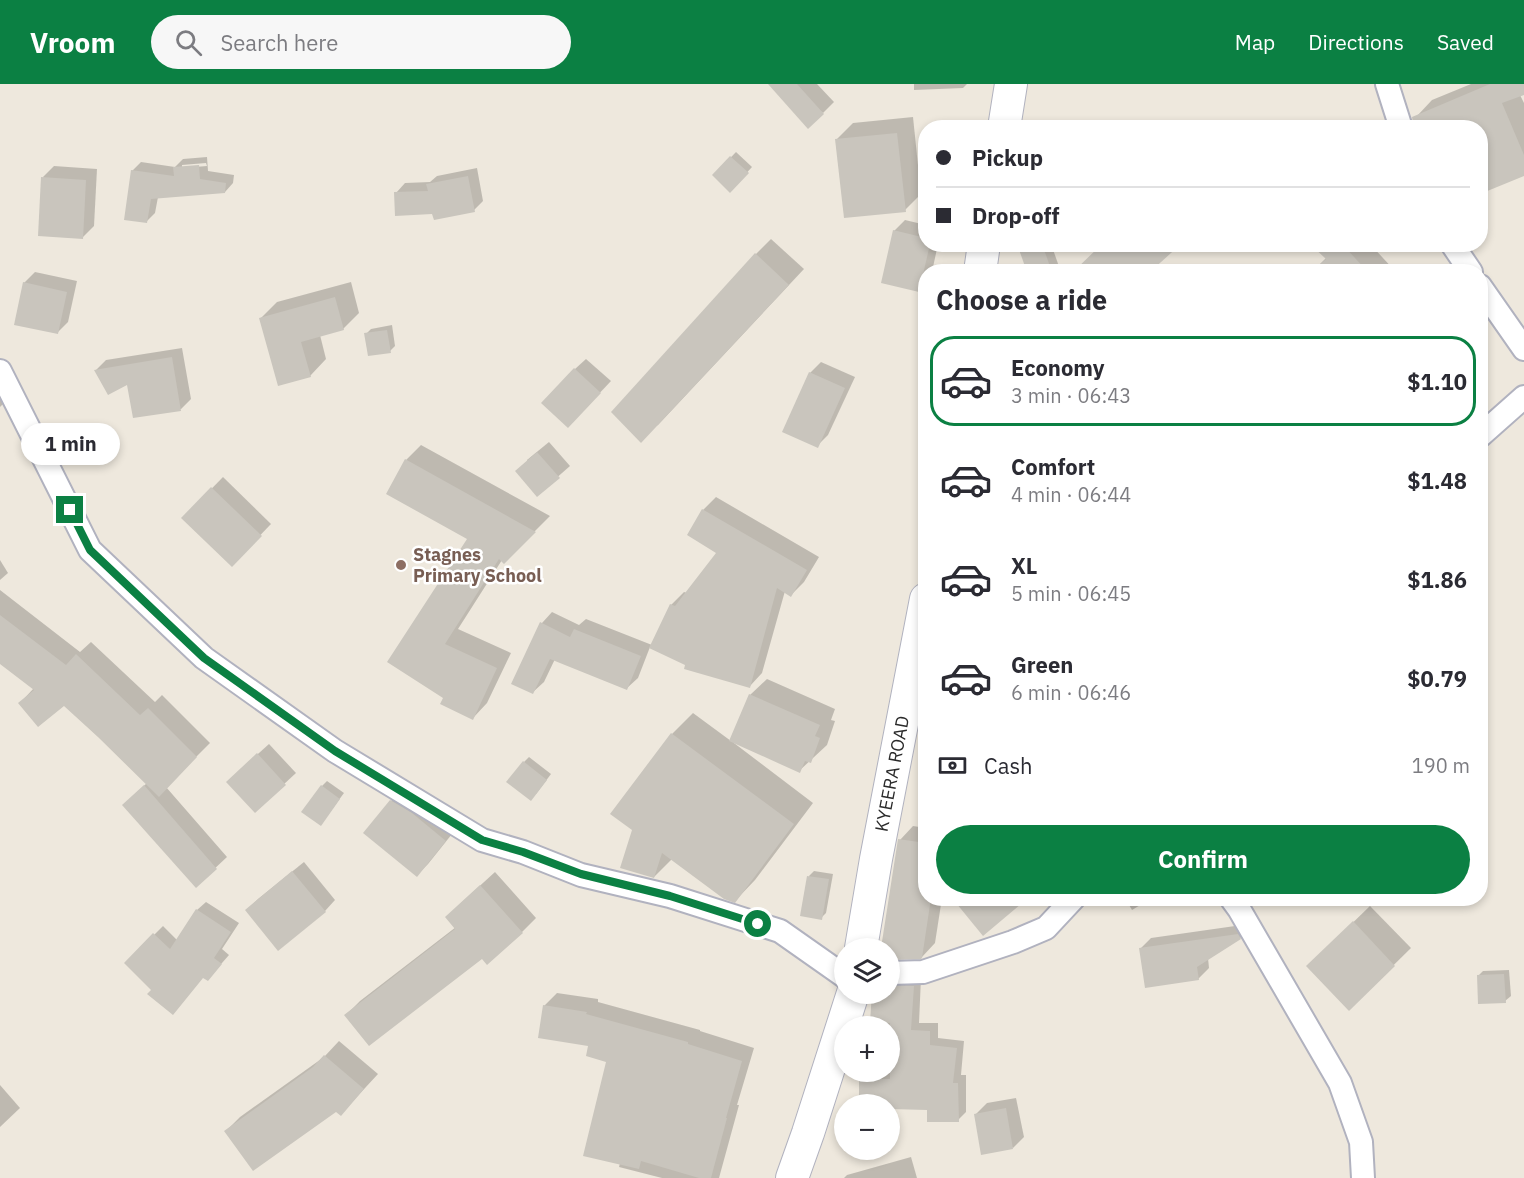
<!DOCTYPE html>
<meta charset="utf-8">
<style>
body{margin:0;font-family:"IBM Plex Sans",sans-serif;background:#f7f7f7;color:#2b2b33;height:100vh;display:flex;flex-direction:column;font-size:22px;white-space:nowrap}
*{box-sizing:border-box;margin:0}
p{font-size:20px;color:#7c7c81}
.icon{flex:none;width:33px;height:33px;fill:none;stroke:currentColor;stroke-width:2;stroke-linecap:round;stroke-linejoin:round}
.map{position:relative;flex:1;overflow:hidden}
.panel{position:absolute;left:918px;top:180px;width:570px;height:642px;display:flex;flex-direction:column;background:#fff;border-radius:24px;box-shadow:0 3px 9px #0003}
.panel>*{flex:none}
.banner{position:absolute;left:918px;top:36px;width:570px;height:132px;border-radius:24px;box-shadow:0 3px 9px #0003;display:grid;align-content:center;height:132px;padding:0 18px;background:#fff}
.tools{position:absolute;left:834px;top:854px;display:grid;gap:12px}
.tools a{display:grid;place-items:center;width:66px;height:66px;border-radius:50%;background:#fff;box-shadow:0 3px 9px #0003;font-size:30px}
.end{position:absolute;width:27px;height:27px;margin:-14px;border:8px solid #0b8043;background:#fff;box-shadow:0 0 0 3px #fff}
.from{border-radius:50%}
.bubble{position:absolute;height:42px;border-radius:21px;background:#fff;box-shadow:0 3px 9px #0003;font-size:20px;font-weight:800;line-height:42px;text-align:center}
.banner b{display:flex;align-items:center;gap:21px;height:57px;font-size:22px}
.banner b+b{border-top:2px solid #e1e1e2}
.banner i{width:15px;height:15px;background:#2b2b33}
ul{padding:0;list-style:none}
li{display:flex;align-items:center;gap:18px;height:90px;margin:0 12px 9px;padding:0 6px;border:3px solid transparent;border-radius:24px}
li div{flex:1}
li b{display:block;font-size:22px}
li em{font-style:normal;font-weight:800}
li.active{border-color:#0b8043}
li>.icon{width:54px;height:54px;stroke-width:1.5}
h2{padding:0 18px;font-size:27px;line-height:72px}
.pay{display:flex;align-items:center;gap:15px;height:66px;padding:0 18px;font-size:22px}
.pay p{margin-inline-start:auto}
.primary-button{display:flex;gap:12px;margin-top:auto;padding:12px 18px}
.primary-button a{flex:1;height:69px;border-radius:36px;background:#0b8043;color:#fff;font-size:24px;font-weight:800;line-height:69px;text-align:center}
header{display:flex;align-items:center;gap:36px;box-sizing:border-box;height:84px;padding:0 30px;background:#0b8043;color:#fff}
header strong{font-size:28px}
nav{display:flex;gap:33px;margin-inline-start:auto;font-size:21px}
.search{width:420px;height:54px;background:#f7f7f7;display:flex;align-items:center;gap:15px;box-sizing:border-box;padding:0 21px;border-radius:33px;color:#7c7c81;font-size:22px}
.map>svg:first-child{display:block}
.shadow{fill:#0003;fill-rule:evenodd}
.building{fill:#c9c5bd}
.lines{fill:none;stroke-linecap:round;stroke-linejoin:round}
.minor-casing{stroke:#b1b2bf;stroke-width:26}
.secondary-casing{stroke:#b1b2bf;stroke-width:34}
.minor{stroke:#fff;stroke-width:22}
.secondary{stroke:#fff;stroke-width:32}
.route{stroke:#0b8043;stroke-width:8}
.education-dot{fill:#8d6e63;stroke:#fff;stroke-width:2}
.labels{text-anchor:middle;stroke-width:5;stroke-linejoin:round;paint-order:stroke}
.education-label{font-size:18px;font-weight:bold;fill:#785e54;stroke:#fff;text-anchor:start}
.street-label{font-size:18px;fill:#2b2b2b;stroke:#fff}
</style>
<header>
<strong>Vroom</strong>
<div class="search"><svg class="icon" aria-label="search" viewBox="0 0 24 24"><circle cx="10" cy="10" r="6"/><path d="M15 15l6 6"/></svg>Search here</div>
<nav><a>Map</a><a>Directions</a><a>Saved</a></nav>
</header>
<div class="map">
<svg width="1524" height="1094" viewBox="0 0 1524 1094">
<rect width="100%" height="100%" fill="#eee8dd"/>
<!-- shadow -->
<g class="shadow">
<polygon points="784,0 817,0 834,18 823,29"/>
<polygon points="914,0 967,0 963,4 914,6"/>
<polygon points="1471,0 1524,0 1524,9 1520,11 1524,19 1524,90 1480,44 1417,32 1432,16"/>
<polygon points="913,33 921,110 905,126 837,55 853,39"/>
<polygon points="736,68 752,83 730,107 714,91"/>
<path d="M 207,73 L 208,87 L 234,91 L 233,99 L 225,108 L 158,113 L 155,129 L 147,137 L 132,87 L 141,78 L 175,83 L 183,75 ZM 206,79 L 207,82 L 182,84 L 182,81 Z"/>
<polygon points="54,82 97,85 94,142 83,153 43,93"/>
<polygon points="477,84 483,117 474,126 434,129 396,109 405,99 430,98 437,92"/>
<polygon points="905,136 926,141 926,160 938,160 932,188 926,188 926,200 919,207 894,147"/>
<polygon points="771,155 804,185 657,342 756,170"/>
<polygon points="1018,160 1051,160 1061,188 1043,188"/>
<polygon points="1312,160 1370,160 1396,188 1315,188 1314,186 1326,174"/>
<polygon points="35,188 77,197 68,238 57,249 24,199"/>
<polygon points="351,198 359,229 343,245 320,251 326,275 310,292 261,234 277,218"/>
<polygon points="392,241 395,262 390,267 366,250 371,245"/>
<polygon points="182,264 191,315 181,325 134,333 128,299 96,286 106,276"/>
<polygon points="586,275 611,297 579,331 575,285"/>
<polygon points="821,278 855,293 828,351 817,362 810,289"/>
<polygon points="0,302 6,317 0,323"/>
<polygon points="549,358 570,382 537,411 527,376"/>
<polygon points="421,361 550,432 504,478 502,476 458,545 511,569 487,619 473,634 445,614 389,577 469,454 406,376"/>
<polygon points="223,393 271,440 232,481 183,434"/>
<polygon points="716,413 819,473 804,498 791,511 785,507 762,589 750,602 687,580 650,563 638,594 627,604 555,575 544,598 533,608 542,539 552,528 579,541 586,535 652,561 671,521 684,508 687,509 718,468 703,426"/>
<polygon points="0,476 8,489 0,496"/>
<polygon points="0,506 80,568 91,558 155,618 162,611 210,659 166,703 227,773 196,802 135,710 147,699 64,620 20,619 34,604 0,578"/>
<polygon points="767,595 835,625 831,636 835,637 827,661 799,687 734,658 734,659 813,719 755,796 735,817 672,775 654,793 633,746 613,730 672,650 693,629 731,657 750,611"/>
<polygon points="269,660 296,689 255,727 239,687"/>
<polygon points="529,673 551,690 536,710 524,678"/>
<polygon points="327,697 344,709 321,740 322,702"/>
<polygon points="402,706 456,745 428,780 417,791 391,717"/>
<polygon points="913,742 926,744 926,814 942,814 935,859 922,873 890,874 890,864 883,864 900,756"/>
<polygon points="304,778 335,816 325,827 247,826 258,815"/>
<polygon points="814,787 833,790 826,829 821,834 809,792"/>
<polygon points="495,788 536,834 522,848 346,931 360,917 456,843 461,819"/>
<polygon points="1125,814 1152,814 1132,826"/>
<polygon points="206,818 239,839 222,865 229,871 208,895 204,892 153,906 126,879 163,842 177,856 197,826"/>
<polygon points="1370,822 1411,864 1349,925 1308,882"/>
<polygon points="1249,840 1251,843 1240,854 1208,874 1209,884 1198,895 1140,865 1151,854"/>
<polygon points="1509,886 1511,912 1505,917 1478,892 1483,887"/>
<polygon points="890,891 921,894 919,939 938,939 938,954 964,957 961,991 966,991 966,1028 958,1036 928,1024 890,1024 890,1020 860,1020 861,1000 865,987 890,987 890,942 880,942 882,937 873,909 890,909"/>
<polygon points="557,909 598,915 598,918 700,946 700,947 754,964 737,1021 739,1021 719,1094 662,1094 619,1083 620,1079 607,977 544,922"/>
<polygon points="339,957 378,990 341,1030 336,1026 226,1047 240,1033 324,973"/>
<polygon points="0,1001 20,1024 0,1043"/>
<polygon points="1016,1014 1024,1053 1013,1064 976,1030 987,1019"/>
<polygon points="911,1073 917,1094 844,1094 847,1091"/>
</g>
<!-- building -->
<g class="building">
<polygon points="768,0 797,0 824,30 808,45"/>
<polygon points="1490,0 1524,0 1524,11 1502,19 1524,71 1524,92 1480,110 1480,44 1414,44 1412,33"/>
<polygon points="897,49 906,128 844,134 835,55"/>
<polygon points="730,72 749,89 730,109 712,91"/>
<polygon points="199,81 200,95 226,99 225,109 151,115 147,139 124,136 131,86 174,92 173,83"/>
<polygon points="468,92 475,128 434,136 432,130 395,132 394,108 428,107 426,100"/>
<polygon points="41,93 86,96 83,155 38,152"/>
<polygon points="893,146 926,154 926,160 930,160 919,208 881,199"/>
<polygon points="1017,160 1042,160 1052,188 1027,188"/>
<polygon points="1102,160 1181,160 1150,188 1073,188"/>
<polygon points="1310,160 1342,160 1368,188 1311,188 1326,175"/>
<polygon points="755,169 789,201 641,359 611,328"/>
<polygon points="23,198 67,208 58,250 14,241"/>
<polygon points="335,213 344,246 301,258 311,293 278,302 259,234"/>
<polygon points="387,246 391,269 368,272 364,249"/>
<polygon points="172,273 181,327 133,334 127,301 108,311 94,286"/>
<polygon points="574,284 601,309 568,344 541,319"/>
<polygon points="809,288 845,304 818,364 782,348"/>
<polygon points="537,368 560,394 537,413 515,387"/>
<polygon points="405,375 536,448 504,480 499,475 445,560 497,584 473,636 440,620 443,614 387,578 467,455 386,410"/>
<polygon points="211,403 262,452 232,483 181,434"/>
<polygon points="702,425 807,486 791,513 777,504 750,604 684,585 685,581 649,564 670,520 675,522 716,469 687,451"/>
<polygon points="0,531 66,581 76,570 140,631 148,624 197,673 159,713 98,653 64,622 38,643 18,619 34,606 0,580"/>
<polygon points="540,538 570,553 574,545 641,572 627,606 550,575 533,610 511,600"/>
<polygon points="749,610 820,641 815,652 820,654 811,679 805,677 800,689 729,657"/>
<polygon points="671,649 794,740 735,819 724,815 662,769 654,794 620,784 632,746 610,730"/>
<polygon points="257,669 286,701 255,729 226,698"/>
<polygon points="523,677 547,696 531,717 506,698"/>
<polygon points="144,701 217,785 196,804 122,721"/>
<polygon points="321,701 340,715 321,742 301,728"/>
<polygon points="390,716 412,729 446,757 417,793 363,749"/>
<polygon points="898,755 926,759 926,814 931,814 922,874 921,875 890,876 890,864 881,864"/>
<polygon points="292,787 326,828 278,867 245,826"/>
<polygon points="807,792 829,795 822,836 800,832"/>
<polygon points="480,801 523,849 487,881 482,875 369,962 344,931 455,845 445,833"/>
<polygon points="952,814 1028,814 983,852"/>
<polygon points="196,825 231,848 214,874 222,880 208,897 203,894 173,931 147,910 151,906 124,879 153,849 170,865"/>
<polygon points="1353,837 1395,882 1349,927 1306,882"/>
<polygon points="1238,850 1241,855 1197,883 1199,896 1145,904 1139,864"/>
<polygon points="1504,890 1506,919 1478,920 1477,891"/>
<polygon points="890,902 914,902 911,946 930,947 930,961 957,964 953,999 958,999 959,1038 927,1038 927,1026 890,1025 890,1020 859,1020 859,995 890,995 890,939 870,938 872,909 890,909"/>
<polygon points="543,921 587,928 586,930 688,958 688,960 742,977 726,1034 727,1034 711,1094 699,1094 641,1077 639,1085 583,1072 606,978 586,972 588,962 538,954"/>
<polygon points="324,971 364,1005 341,1032 336,1028 253,1087 224,1047 313,983"/>
<polygon points="1006,1024 1013,1065 981,1071 974,1030"/>
</g>
<g class="lines">
<defs>
<g id="minor">
<polyline points="1387,0 1401,44"/>
<polyline points="1452,160 1471,188"/>
<polyline points="1480,202 1524,265"/>
<polyline points="0,287 90,466 204,574 335,667 482,756 523,768 581,791 670,812 780,847 844,892"/>
<polyline points="1480,352 1524,313"/>
<polyline points="1231,814 1239,825 1340,999 1361,1058 1363,1094"/>
<polyline points="890,889 923,888 1013,858 1046,844 1074,814"/>
</g>
<g id="secondary">
<polyline points="1004,44 1011,0"/>
<polyline points="980,188 984,160"/>
<path id="s1" d="M 861,864 L 876,775 L 926,515"/>
<polyline points="792,1094 808,1049 853,909"/>
</g>
</defs>
<!-- minor casing -->
<use href="#minor" class="minor-casing"/>
<!-- secondary casing -->
<use href="#secondary" class="secondary-casing"/>
<!-- minor -->
<use href="#minor" class="minor"/>
<!-- secondary -->
<use href="#secondary" class="secondary"/>
</g>
<g class="lines">
<!-- route -->
<polyline class="route" points="70,426 90,466 204,574 335,667 482,756 523,768 581,790 670,812 758,840"/>
</g>
<!-- markers -->
<circle class="education-dot" cx="401" cy="481" r="6"/>
<g class="labels">
<!-- education labels -->
<g class="education-label">
<text x="413" y="477">Stagnes<tspan x="413" dy="21">Primary School</tspan></text>
</g>
<!-- street labels -->
<g class="street-label">
<text dy="6" stroke="none"><textPath href="#s1" startOffset="177">KYEERA ROAD</textPath></text>
</g>
</g>
</svg>
<div class="tools">
<a><svg class="icon" aria-label="layers" viewBox="0 0 24 24"><path d="M12 4l9 5-9 5-9-5zM3 14l9 5 9-5"/></svg></a>
<a>+</a>
<a>−</a>
</div>
<i class="end from" style="left:758px;top:840px"></i>
<i class="end" style="left:70px;top:426px"></i>
<div class="bubble" style="left:21px;top:339px;width:99px">1 min</div>
<div class="banner">
<b><i class="from"></i>Pickup</b>
<b><i></i>Drop-off</b>
</div>
<section class="panel">
<h2>Choose a ride</h2>
<ul>
<li class="active"><svg class="icon" aria-label="car" viewBox="0 0 24 24"><path d="M5 17H2v-5l4-1 3-4h7l3 4 3 1v5h-3M9 17h6M6 11h13"/><circle cx="7" cy="17" r="2"/><circle cx="17" cy="17" r="2"/></svg><div><b>Economy</b><p>3 min · 06:43</p></div><em>$1.10</em></li>
<li><svg class="icon" aria-label="car" viewBox="0 0 24 24"><path d="M5 17H2v-5l4-1 3-4h7l3 4 3 1v5h-3M9 17h6M6 11h13"/><circle cx="7" cy="17" r="2"/><circle cx="17" cy="17" r="2"/></svg><div><b>Comfort</b><p>4 min · 06:44</p></div><em>$1.48</em></li>
<li><svg class="icon" aria-label="car" viewBox="0 0 24 24"><path d="M5 17H2v-5l4-1 3-4h7l3 4 3 1v5h-3M9 17h6M6 11h13"/><circle cx="7" cy="17" r="2"/><circle cx="17" cy="17" r="2"/></svg><div><b>XL</b><p>5 min · 06:45</p></div><em>$1.86</em></li>
<li><svg class="icon" aria-label="car" viewBox="0 0 24 24"><path d="M5 17H2v-5l4-1 3-4h7l3 4 3 1v5h-3M9 17h6M6 11h13"/><circle cx="7" cy="17" r="2"/><circle cx="17" cy="17" r="2"/></svg><div><b>Green</b><p>6 min · 06:46</p></div><em>$0.79</em></li>
</ul>
<div class="pay"><svg class="icon" aria-label="cash" viewBox="0 0 24 24"><path d="M3 7h18v10H3z"/><circle cx="12" cy="12" r="2"/></svg>Cash<p>190 m</p></div>
<div class="primary-button"><a>Confirm</a></div>
</section>
</div>
